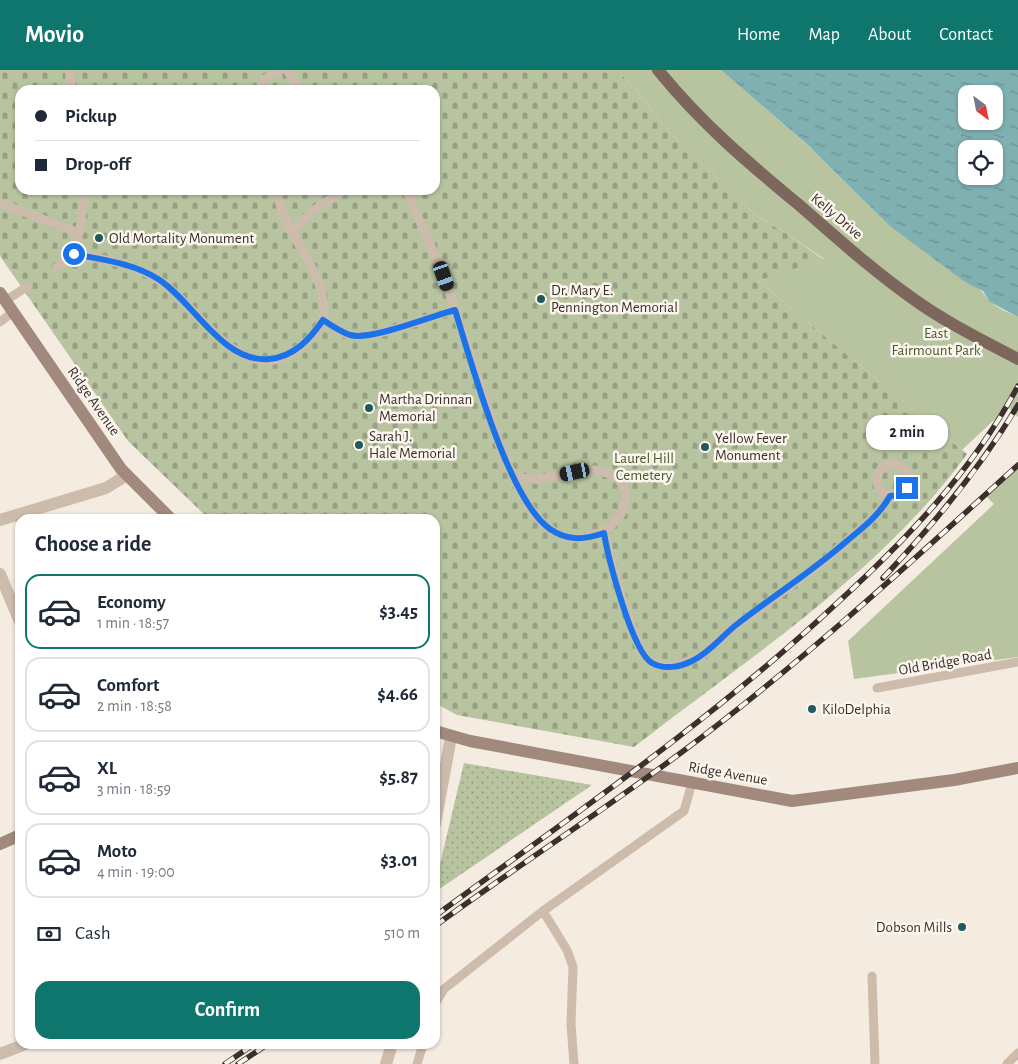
<!DOCTYPE html>
<meta charset="utf-8">
<style>
body{margin:0;font-family:"Alegreya Sans",sans-serif;background:#f6f6f7;color:#1f2937;height:100vh;display:flex;flex-direction:column;font-size:19px;white-space:nowrap}
*{box-sizing:border-box;margin:0}
p{font-size:16px;color:#747a83}
.icon{flex:none;width:28px;height:28px;fill:none;stroke:currentColor;stroke-width:2;stroke-linecap:round;stroke-linejoin:round}
.map{position:relative;flex:1;overflow:hidden}
.details{position:absolute;left:15px;top:444px;width:425px;height:535px;display:flex;flex-direction:column;background:#fff;border-radius:15px;box-shadow:0 1px 4px #0004}
.details>*{flex:none}
.banner{position:absolute;left:15px;top:15px;width:425px;height:110px;border-radius:15px;box-shadow:0 1px 4px #0004;display:grid;align-content:center;height:110px;padding:0 20px;background:#fff}
.needle{width:32px;rotate:148deg}
.controls{position:absolute;left:958px;top:15px;display:grid;gap:10px}
.controls a{display:grid;place-items:center;width:45px;height:45px;border-radius:10px;background:#fff;box-shadow:0 1px 4px #0004;font-size:25px}
.end{position:absolute;width:22px;height:22px;margin:-11px;border:6px solid #1a73e8;background:#fff;box-shadow:0 0 0 2px #fff}
.from{border-radius:50%}
.bubble{position:absolute;height:35px;border-radius:15px;background:#fff;box-shadow:0 1px 4px #0004;font-size:16px;font-weight:600;line-height:35px;text-align:center}
.car{position:absolute;width:15px;height:30px;margin:-15px -8px;border-radius:6px;box-shadow:0 0 4px 1px #0007;background:linear-gradient(#222 24%,#8ab4d8 0 40%,#222 0 76%,#8ab4d8 0 86%,#222 0)}
.banner b{display:flex;align-items:center;gap:18px;height:48px;font-size:19px}
.banner b+b{border-top:1px solid #e0e1e3}
.banner i{width:12px;height:12px;background:#1f2937}
ul{padding:0;list-style:none}
li{display:flex;align-items:center;gap:15px;height:75px;margin:0 10px 8px;padding:0 10px;border:2px solid #e0e1e3;border-radius:15px}
li div{flex:1}
li b{display:block;font-size:19px}
li em{font-style:normal;font-weight:600}
li.selected{border-color:#0f766e}
li>.icon{width:45px;height:45px;stroke-width:1.5}
h2{padding:0 20px;font-size:22px;line-height:60px}
.pay{display:flex;align-items:center;gap:12px;height:55px;padding:0 20px;font-size:19px}
.pay p{margin-inline-start:auto}
.button{display:flex;gap:10px;margin-top:auto;padding:10px 20px}
.button a{flex:1;height:58px;border-radius:15px;background:#0f766e;color:#fff;font-size:20px;font-weight:600;line-height:58px;text-align:center}
header{display:flex;align-items:center;gap:30px;box-sizing:border-box;height:70px;padding:0 25px;background:#0f766e;color:#fff}
header strong{font-size:24px}
nav{display:flex;gap:28px;margin-inline-start:auto;font-size:18px}
.map>svg:first-child{display:block}
.grass{fill:url(#grass-dots)}
.cemetery{fill:url(#cemetery-stones);fill-rule:evenodd}
.park{fill:#b8c4a0}
.water{fill:url(#water-ripples);fill-rule:evenodd}
.lines{fill:none;stroke-linecap:round;stroke-linejoin:round}
.lane{stroke:#cdbbac;stroke-width:9}
.street{stroke:#cdbbac;stroke-width:12}
.secondary{stroke:#a18a7d;stroke-width:12}
.primary{stroke:#7d675c;stroke-width:12}
.rail-casing{stroke:#3b302b;stroke-width:5.5}
.rail{stroke:#fbf5ee;stroke-width:4;stroke-dasharray:11;stroke-linecap:butt}
.route{stroke:#1a73e8;stroke-width:6}
.poi-dot{fill:#1f5a5e;stroke:#fbf5ee;stroke-width:2}
.labels{text-anchor:middle;stroke-width:5;stroke-linejoin:round;paint-order:stroke}
.street-label{font-size:15px;fill:#3b302b;stroke:#fbf5ee}
.poi-label{font-size:15px;fill:#3b302b;stroke:#fbf5ee;text-anchor:start}
.park-label{font-size:15px;fill:#4a5a2e;stroke:#fbf5ee}
</style>
<header>
<strong>Movio</strong>
<nav><a>Home</a><a>Map</a><a>About</a><a>Contact</a></nav>
</header>
<div class="map">
<svg width="1018" height="994" viewBox="0 0 1018 994">
<defs>
<pattern id="grass-dots" width="8" height="8" patternUnits="userSpaceOnUse" patternTransform="scale(1.25)"><rect width="8" height="8" fill="#b8c4a0"/><path d="M2 2h.1M6 6h.1" fill="none" stroke="#97a083" stroke-width="1.8" stroke-linecap="round"/></pattern>
<pattern id="cemetery-stones" width="16" height="16" patternUnits="userSpaceOnUse" patternTransform="scale(1.25)"><rect width="16" height="16" fill="#b8c4a0"/><path d="M2 7V4a2 2 0 0 1 4 0v3zM10 15v-3a2 2 0 0 1 4 0v3z" fill="#97a083"/></pattern>
<pattern id="water-ripples" width="26" height="14" patternUnits="userSpaceOnUse" patternTransform="scale(1.25)"><rect width="26" height="14" fill="#7fb0b2"/><path d="M2 4q2-2 4 0t4 0M15 11q2-2 4 0t4 0" fill="none" stroke="#699091"/></pattern>
</defs>
<rect width="100%" height="100%" fill="#f4ebe1"/>
<!-- grass -->
<polygon class="grass" points="464,693 592,715 435,822 435,815"/>
<!-- cemetery -->
<path class="cemetery" d="M 0,0 L 618,0 L 670,62 L 755,145 L 789,165 L 824,190 L 758,211 L 967,384 C 882,502 747,589 634,677 L 457,645 L 435,633 L 435,449 L 209,449 L 128,371 L 0,186 ZM 20,20 L 435,20 L 435,120 L 20,120 Z"/>
<!-- park -->
<g class="park">
<path d="M 618,0 L 721,0 L 965,212 C 981,217 980,220 990,231 C 996,238 1010,243 1018,247 L 1018,347 L 1008,337 L 962,380 L 758,211 L 824,189 L 789,165 L 755,145 L 670,62 Z"/>
<polygon points="1018,395 1018,587 854,609 848,571 994,434 985,425"/>
</g>
<!-- water -->
<path class="water" d="M 721,0 L 1018,0 L 1018,247 L 990,232 L 983,221 L 965,212 L 890,156 L 809,76 ZM 966,24 L 994,24 L 994,51 L 966,51 ZM 966,79 L 994,79 L 994,106 L 966,106 Z"/>
<g class="lines">
<!-- lane -->
<g class="lane">
<polyline points="69,0 72,20"/>
<polyline points="287,0 299,20"/>
<polyline points="259,20 265,9 280,0"/>
<path d="M 406,120 L 444,206 L 501,379 C 511,402 522,430 539,449 C 589,504 661,424 607,403 C 586,394 561,406 540,409 C 531,410 522,408 514,406"/>
<polyline points="0,133 79,163"/>
<polyline points="292,161 313,141 343,120"/>
<path d="M 74,184 C 102,189 133,193 157,209 C 200,235 242,326 302,276 C 311,268 324,255 324,242 C 324,196 282,164 277,120"/>
<polyline points="57,197 74,184 81,154 84,120"/>
<polyline points="5,231 28,216"/>
<path d="M 323,250 C 332,256 341,262 350,265 C 371,271 431,246 455,240"/>
<polyline points="0,252 13,242"/>
<circle cx="893" cy="410" r="16"/>
<polyline points="604,463 617,513 641,582 653,594 671,597 700,587 737,555 824,491 876,445 890,426"/>
<polyline points="877,618 1018,592"/>
<polyline points="543,841 567,880 573,897 571,954 574,994"/>
<polyline points="872,906 875,994"/>
<polyline points="435,934 444,919 543,841 684,741 692,713"/>
<polyline points="417,994 423,974"/>
<polyline points="1007,994 1018,983"/>
</g>
<!-- street -->
<g class="street">
<polyline points="0,450 106,418 127,405"/>
<polyline points="0,504 20,552"/>
<polyline points="435,754 451,667"/>
<polyline points="0,984 26,974"/>
<polyline points="386,994 392,974"/>
</g>
<!-- secondary -->
<g class="secondary">
<polyline points="0,223 121,399 171,449"/>
<polyline points="435,661 470,671 792,731 954,710 1018,698"/>
<polyline points="0,774 20,765"/>
</g>
<!-- primary -->
<path class="primary" d="M 658,0 C 701,53 746,91 798,134 C 835,166 872,200 912,228 C 945,252 982,270 1018,289"/>
<defs>
<g id="rail">
<path d="M 883,508 C 934,454 980,399 1018,335"/>
<path d="M 435,846 C 572,746 711,651 835,535 C 906,470 972,402 1018,316"/>
<path d="M 435,856 C 516,797 601,742 682,682 C 800,594 909,494 1018,395"/>
<polyline points="225,994 254,974"/>
<polyline points="238,994 268,974"/>
</g>
</defs>
<!-- rail casing -->
<use href="#rail" class="rail-casing"/>
<!-- rail -->
<use href="#rail" class="rail"/>
</g>
<g class="lines">
<!-- route -->
<path class="route" d="M 74,184 C 103,190 133,193 158,209 C 194,232 222,293 269,289 C 294,287 310,269 323,250 C 332,256 341,262 350,265 C 371,271 431,246 455,240 C 471,291 508,430 550,459 C 567,471 584,470 604,463 C 608,487 632,582 652,593 C 664,600 680,597 692,591 C 709,583 721,567 736,555 C 773,526 813,501 848,470 C 864,457 880,444 890,426 L 900,425 L 907,418"/>
</g>
<!-- markers -->
<g class="poi-dot">
<circle cx="99" cy="168" r="5"/>
<circle cx="541" cy="229" r="5"/>
<circle cx="369" cy="338" r="5"/>
<circle cx="359" cy="375" r="5"/>
<circle cx="705" cy="377" r="5"/>
<circle cx="812" cy="639" r="5"/>
<circle cx="962" cy="857" r="5"/>
</g>
<g class="labels">
<!-- street labels -->
<g class="street-label">
<text transform="translate(837 146) rotate(40)" y="5">Kelly Drive</text>
<text transform="translate(94 331) rotate(55)" y="5">Ridge Avenue</text>
<text transform="translate(945 592) rotate(-10)" y="5">Old Bridge Road</text>
<text transform="translate(728 703) rotate(10)" y="5">Ridge Avenue</text>
</g>
<!-- poi labels -->
<g class="poi-label">
<text x="109" y="173">Old Mortality Monument</text>
<text x="551" y="225">Dr. Mary E.<tspan x="551" dy="17">Pennington Memorial</tspan></text>
<text x="379" y="334">Martha Drinnan<tspan x="379" dy="17">Memorial</tspan></text>
<text x="369" y="371">Sarah J.<tspan x="369" dy="17">Hale Memorial</tspan></text>
<text x="715" y="373">Yellow Fever<tspan x="715" dy="17">Monument</tspan></text>
<text x="822" y="644">KiloDelphia</text>
<text x="952" y="862" text-anchor="end">Dobson Mills</text>
</g>
<!-- park labels -->
<g class="park-label">
<text x="936" y="268">East<tspan x="936" dy="17">Fairmount Park</tspan></text>
<text x="644" y="393">Laurel Hill<tspan x="644" dy="17">Cemetery</tspan></text>
</g>
</g>
</svg>
<div class="controls">
<a><svg class="needle" viewBox="-14 -14 28 28"><path d="M0-13l5 13h-10z" fill="#e53935"/><path d="M0 13l5-13h-10z" fill="#747a83"/></svg></a>
<a><svg class="icon" aria-label="locate" viewBox="0 0 24 24"><circle cx="12" cy="12" r="6"/><path d="M12 2v4M12 18v4M2 12h4M18 12h4"/></svg></a>
</div>
<i class="end from" style="left:74px;top:184px"></i>
<i class="end" style="left:907px;top:418px"></i>
<div class="bubble" style="left:866px;top:345px;width:82px">2 min</div>
<i class="car" style="left:444px;top:206px;rotate:161deg"></i>
<i class="car" style="left:575px;top:402px;rotate:258deg"></i>
<div class="banner">
<b><i class="from"></i>Pickup</b>
<b><i></i>Drop-off</b>
</div>
<section class="details">
<h2>Choose a ride</h2>
<ul>
<li class="selected"><svg class="icon" aria-label="car" viewBox="0 0 24 24"><path d="M5 17H2v-5l4-1 3-4h7l3 4 3 1v5h-3M9 17h6M6 11h13"/><circle cx="7" cy="17" r="2"/><circle cx="17" cy="17" r="2"/></svg><div><b>Economy</b><p>1 min · 18:57</p></div><em>$3.45</em></li>
<li><svg class="icon" aria-label="car" viewBox="0 0 24 24"><path d="M5 17H2v-5l4-1 3-4h7l3 4 3 1v5h-3M9 17h6M6 11h13"/><circle cx="7" cy="17" r="2"/><circle cx="17" cy="17" r="2"/></svg><div><b>Comfort</b><p>2 min · 18:58</p></div><em>$4.66</em></li>
<li><svg class="icon" aria-label="car" viewBox="0 0 24 24"><path d="M5 17H2v-5l4-1 3-4h7l3 4 3 1v5h-3M9 17h6M6 11h13"/><circle cx="7" cy="17" r="2"/><circle cx="17" cy="17" r="2"/></svg><div><b>XL</b><p>3 min · 18:59</p></div><em>$5.87</em></li>
<li><svg class="icon" aria-label="car" viewBox="0 0 24 24"><path d="M5 17H2v-5l4-1 3-4h7l3 4 3 1v5h-3M9 17h6M6 11h13"/><circle cx="7" cy="17" r="2"/><circle cx="17" cy="17" r="2"/></svg><div><b>Moto</b><p>4 min · 19:00</p></div><em>$3.01</em></li>
</ul>
<div class="pay"><svg class="icon" aria-label="cash" viewBox="0 0 24 24"><path d="M3 7h18v10H3z"/><circle cx="12" cy="12" r="2"/></svg>Cash<p>510 m</p></div>
<div class="button"><a>Confirm</a></div>
</section>
</div>
